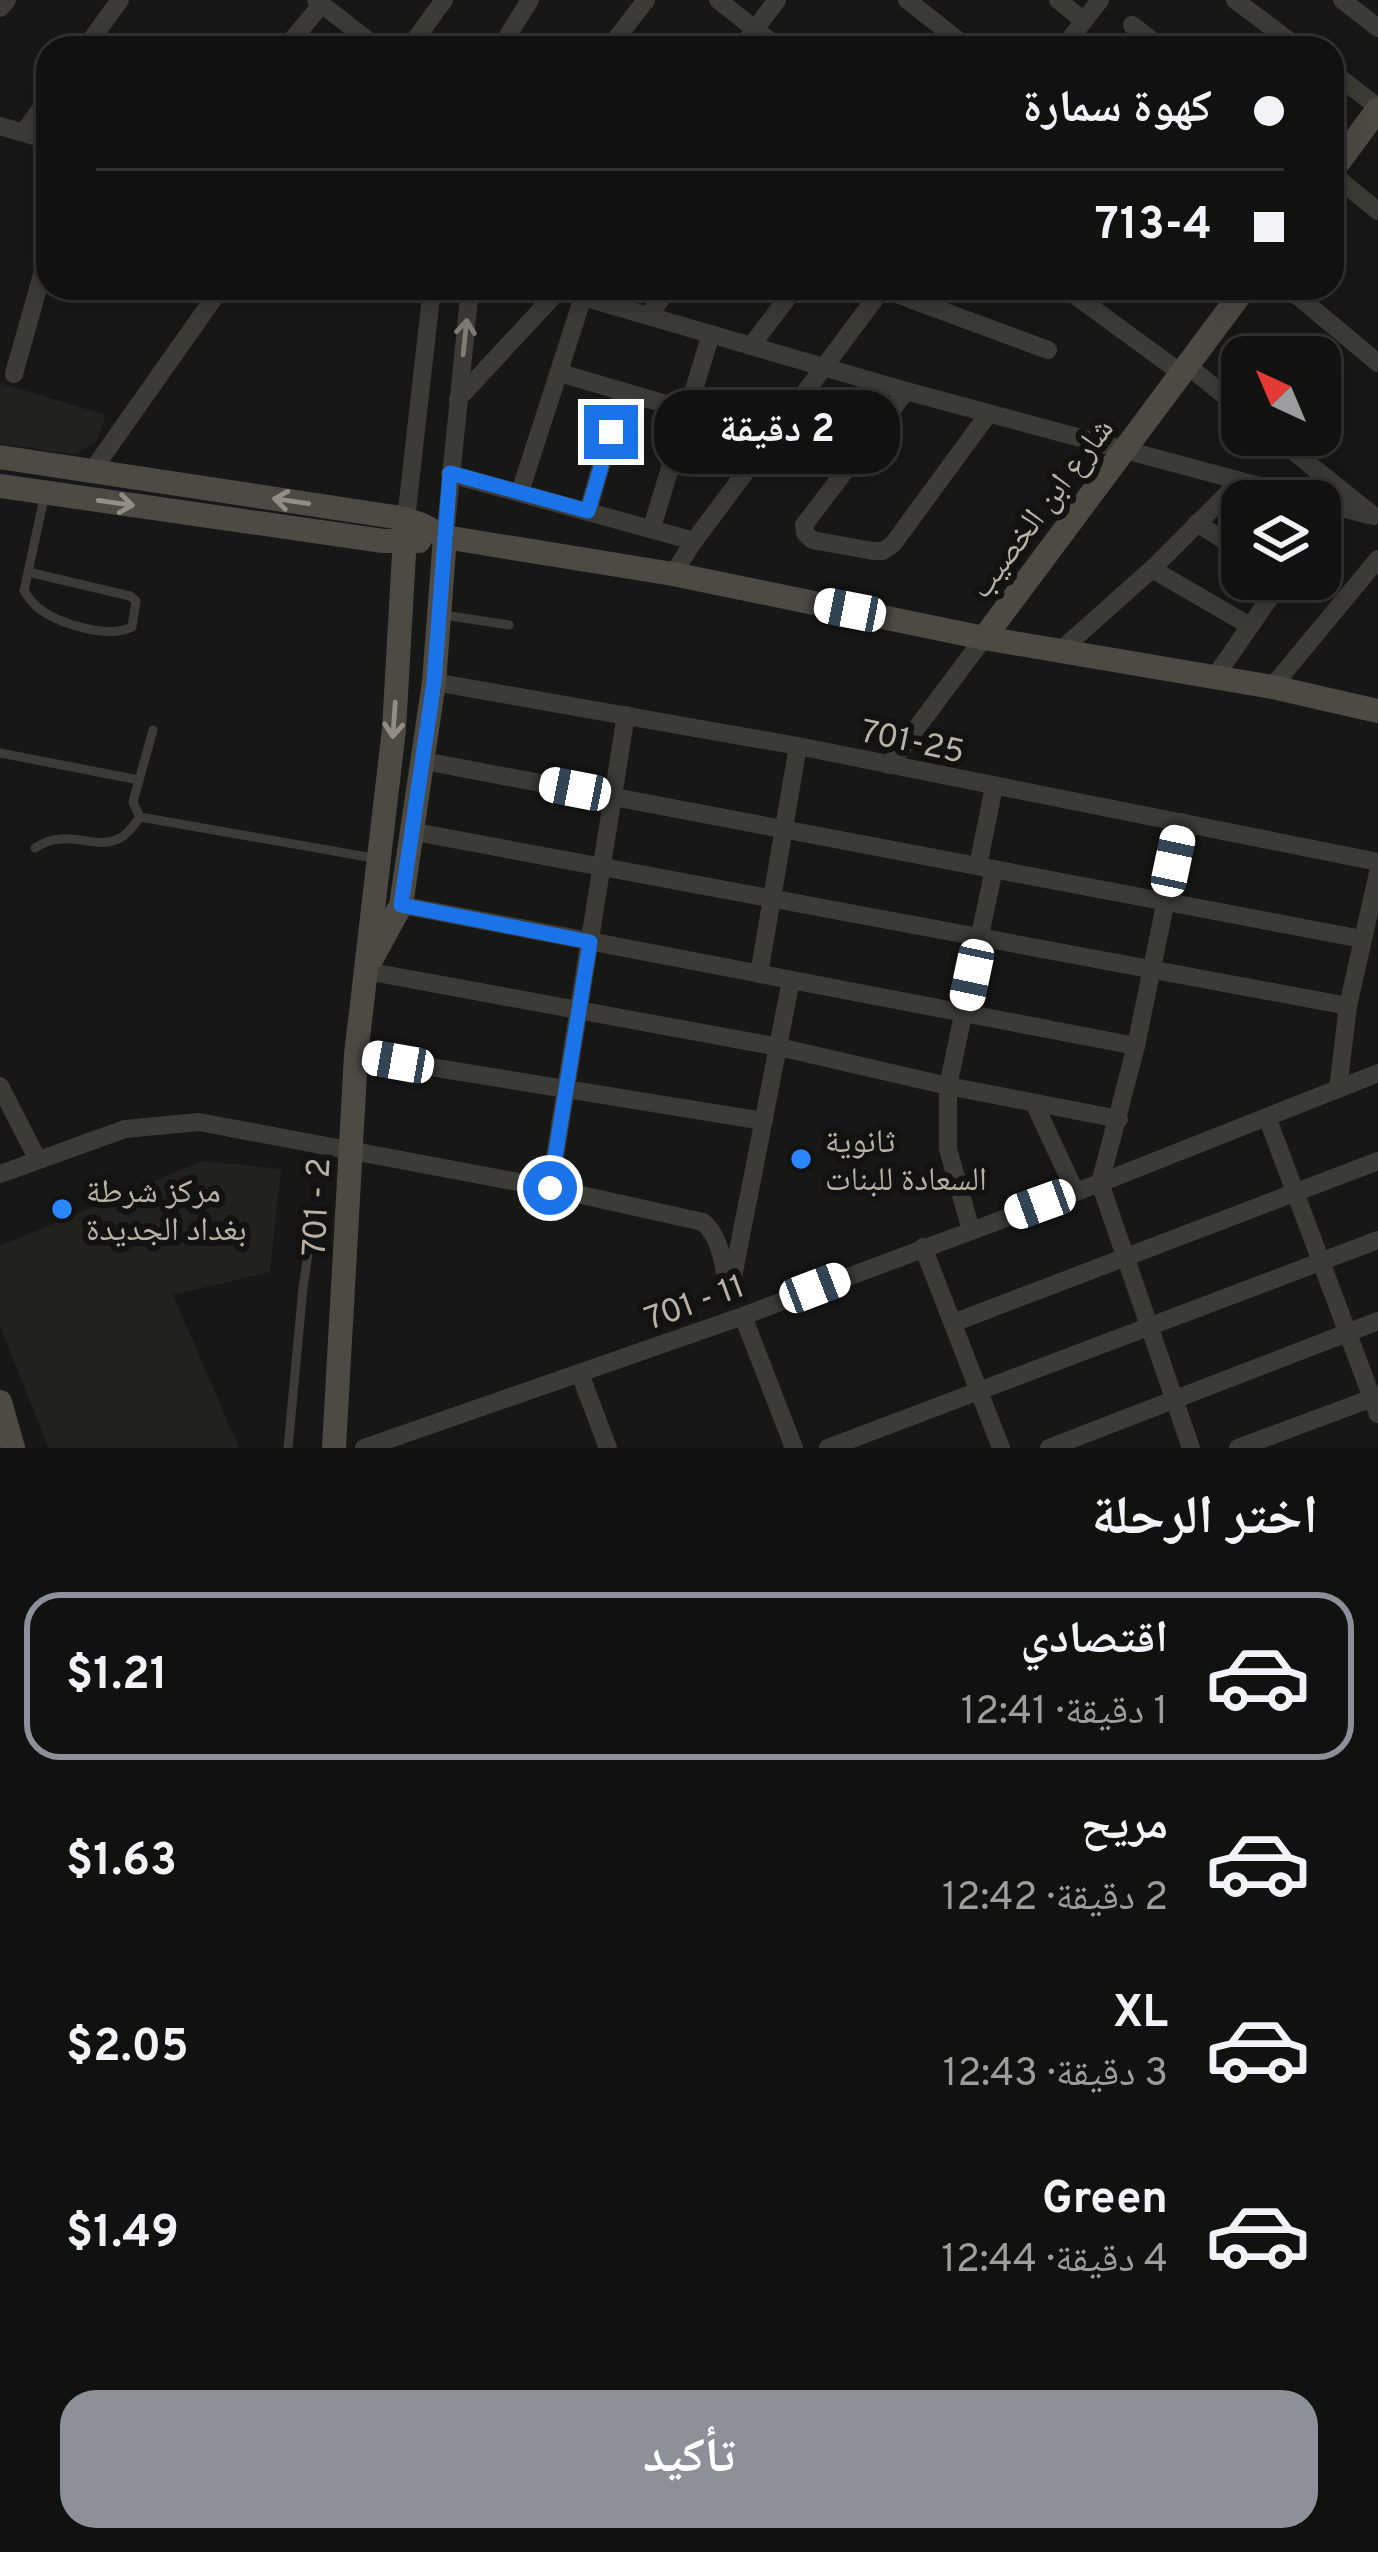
<!DOCTYPE html>
<html lang="ar">
<meta charset="utf-8">
<style>
body{margin:0;font-family:Overpass,"Noto Naskh Arabic",sans-serif;background:#1e1f1e;color:#f1f3f6;direction:rtl;height:100vh;display:flex;flex-direction:column;font-size:45px;white-space:nowrap}
*{box-sizing:border-box;margin:0}
p{font-size:39px;color:#9c9d9f}
.icon{flex:none;width:66px;height:66px;fill:none;stroke:currentColor;stroke-width:2;stroke-linecap:round;stroke-linejoin:round}
.map{position:relative;height:1448px;overflow:hidden;direction:ltr}
.side{display:flex;flex-direction:column;background:#111110;flex:1}
.side>*{flex:none}
.top-card{position:absolute;left:36px;top:36px;width:1308px;height:264px;border-radius:36px;box-shadow:0 6px 30px #0003,0 0 0 3px #303130;direction:rtl;display:grid;align-content:center;height:264px;padding:0 60px;background:#111110}
.needle{width:78px;rotate:316deg}
.fabs{position:absolute;left:1221px;top:336px;display:grid;gap:24px}
.fabs a{display:grid;place-items:center;width:120px;height:120px;border-radius:24px;background:#111110;box-shadow:0 6px 30px #0003,0 0 0 3px #303130;font-size:60px}
.end{position:absolute;width:54px;height:54px;margin:-27px;border:15px solid #1a73e8;background:#fff;box-shadow:0 0 0 6px #fff}
.from{border-radius:50%}
.bubble{position:absolute;height:84px;border-radius:36px;background:#111110;box-shadow:0 6px 30px #0003,0 0 0 3px #303130;font-size:39px;font-weight:700;line-height:84px;text-align:center;direction:rtl}
.car{position:absolute;width:36px;height:72px;margin:-36px -18px;border-radius:15px;box-shadow:0 0 9px 3px #0007;background:linear-gradient(#fff 24%,#345 0 40%,#fff 0 76%,#345 0 86%,#fff 0)}
.top-card b{display:flex;align-items:center;gap:42px;height:114px;font-size:45px}
.top-card b+b{border-top:3px solid #303130}
.top-card i{width:30px;height:30px;background:#f1f3f6}
ul{padding:0;list-style:none}
li{display:flex;align-items:center;gap:36px;height:168px;margin:0 24px 18px;padding:0 36px;border:6px solid transparent;border-radius:36px}
li div{flex:1}
li b{display:block;font-size:45px}
li em{font-style:normal;font-weight:700}
li.on{border-color:#8c9099}
li>.icon{width:108px;height:108px;stroke-width:1.5}
h2{padding:0 60px;font-size:54px;line-height:144px}
.action{display:flex;gap:24px;margin-top:auto;padding:24px 60px}
.action a{flex:1;height:138px;border-radius:36px;background:#8c9099;color:#fff;font-size:48px;font-weight:700;line-height:138px;text-align:center}
.map>svg:first-child{display:block}
.built{fill:#21211e}
.lines{fill:none;stroke-linecap:round;stroke-linejoin:round}
.lane{stroke:#3d3b36;stroke-width:9}
.street{stroke:#3d3b36;stroke-width:18}
.secondary{stroke:#4d4a44;stroke-width:24}
.oneway{stroke:#817c74}
.oneway2{stroke:#938d84}
.route{stroke:#1a73e8;stroke-width:15}
.poi-dot{fill:#2986fc;stroke:#121210;stroke-width:4.5}
.labels{text-anchor:middle;stroke-width:12;stroke-linejoin:round;paint-order:stroke}
.street-label{font-size:33px;fill:#b8b1a6;stroke:#121210}
.poi-label{font-size:33px;fill:#b8b1a6;stroke:#121210;text-anchor:start}
</style>
<div class="map">
<svg width="1378" height="1448" viewBox="0 0 1378 1448">
<rect width="100%" height="100%" fill="#171715"/>
<!-- built -->
<g class="built">
<polygon points="0,383 106,415 97,440 76,455 0,443"/>
<polygon points="202,1161 281,1169 270,1272 173,1295 239,1448 49,1448 0,1325 0,1246"/>
</g>
<g class="lines">
<!-- lane -->
<g class="lane">
<path d="M 28,572 L 130,596 L 136,601 L 132,627 C 108,639 58,624 37,607 C 32,602 28,597 24,591 L 44,498"/>
<polyline points="444,615 509,625"/>
<polyline points="153,730 133,802 140,817 379,859"/>
<polyline points="0,753 139,780"/>
<path d="M 35,848 C 67,826 94,852 120,838 C 128,834 135,824 140,817"/>
<polyline points="288,1448 303,1288 314,1213"/>
</g>
<!-- street -->
<g class="street">
<polyline points="316,0 378,48"/>
<polyline points="718,0 779,48"/>
<polyline points="907,0 968,48"/>
<polyline points="1058,0 1084,21"/>
<polyline points="1235,0 1299,48"/>
<polyline points="1342,0 1378,28"/>
<polyline points="0,8 7,0"/>
<polyline points="1132,25 1162,48"/>
<polyline points="85,48 120,0"/>
<polyline points="285,48 322,4"/>
<polyline points="409,48 444,0"/>
<polyline points="500,48 530,0"/>
<polyline points="609,48 646,0"/>
<polyline points="741,48 777,0"/>
<polyline points="1063,48 1100,0"/>
<polyline points="1332,72 1378,107"/>
<polyline points="0,126 48,140"/>
<polyline points="23,133 48,99"/>
<polyline points="1332,174 1378,211"/>
<polyline points="552,288 906,391 1315,501"/>
<polyline points="1065,288 1181,373"/>
<polyline points="1288,288 1378,363"/>
<polyline points="883,289 1048,350"/>
<polyline points="648,316 669,288"/>
<polyline points="751,346 795,288"/>
<polyline points="1187,365 1242,410"/>
<polyline points="560,373 686,410"/>
<polyline points="14,374 48,253"/>
<polyline points="906,391 804,525 805,533 812,540 873,551 883,551 893,544 989,413"/>
<polyline points="458,399 561,288"/>
<polyline points="1273,435 1374,516"/>
<polyline points="92,471 221,288"/>
<polyline points="450,474 694,541"/>
<polyline points="520,492 583,297"/>
<polyline points="1320,502 1368,515"/>
<polyline points="588,511 622,393"/>
<polyline points="406,519 432,288"/>
<polyline points="1197,523 1242,552"/>
<polyline points="652,527 711,334"/>
<polyline points="1320,530 1338,507"/>
<polyline points="445,537 470,288"/>
<polyline points="1152,569 1250,626"/>
<polyline points="673,574 694,541 883,288"/>
<polyline points="1061,650 1152,569 1239,482"/>
<polyline points="1214,678 1283,579"/>
<polyline points="434,682 798,746 1378,862"/>
<polyline points="1272,687 1378,559"/>
<polyline points="424,761 1362,939"/>
<polyline points="889,765 984,638"/>
<polyline points="1182,822 1136,1046 1100,1183 1191,1448"/>
<polyline points="410,831 1348,1006"/>
<polyline points="978,866 994,787"/>
<polyline points="401,905 1136,1046"/>
<polyline points="366,971 779,1047 948,1086 1119,1119"/>
<polyline points="759,974 798,746"/>
<polyline points="356,1055 764,1121"/>
<polyline points="0,1086 38,1160"/>
<polyline points="1338,1089 1348,1006 1378,873"/>
<polyline points="1034,1103 1075,1191"/>
<polyline points="1267,1117 1378,1414"/>
<path d="M 0,1174 L 125,1129 L 199,1122 L 550,1188 L 703,1222 C 722,1238 724,1270 729,1293"/>
<polyline points="550,1188 626,715"/>
<polyline points="971,1230 948,1149 948,1086 994,869"/>
<polyline points="923,1247 1001,1448"/>
<polyline points="731,1287 791,980"/>
<polyline points="743,1316 794,1448"/>
<polyline points="953,1323 1378,1161"/>
<polyline points="580,1374 608,1448"/>
<polyline points="364,1448 743,1316 1100,1183 1378,1073"/>
<polyline points="828,1448 1378,1240"/>
<polyline points="1049,1448 1378,1321"/>
<polyline points="1238,1448 1378,1396"/>
</g>
<!-- secondary -->
<g class="secondary">
<polyline points="1332,171 1378,109"/>
<polyline points="0,457 395,517 420,524 445,537 673,574 984,638 1272,687 1378,711"/>
<polyline points="0,486 383,541 419,541"/>
<polyline points="984,638 1245,288"/>
<polyline points="372,958 401,905 434,682 445,537"/>
<polyline points="0,1402 13,1448"/>
<polyline points="334,1448 356,1055 394,729 406,519"/>
</g>
</g>
<!-- one-way arrows -->
<defs><path id="oneway-shaft" d="M-6 0H5M1.5-3L5.5 0L1.5 3" fill="none" stroke-width="1.6" stroke-linecap="round" stroke-linejoin="round" transform="scale(3)"/></defs>
<use class="oneway" href="#oneway-shaft" transform="translate(465 337) rotate(-84)"/>
<g class="oneway2">
<use href="#oneway-shaft" transform="translate(291 501) rotate(-172)"/>
<use href="#oneway-shaft" transform="translate(116 503) rotate(8)"/>
<use href="#oneway-shaft" transform="translate(394 720) rotate(94)"/>
</g>
<g class="lines">
<!-- route -->
<polyline class="route" points="550,1188 590,942 401,905 434,682 450,473 588,511 611,432"/>
</g>
<!-- markers -->
<g class="poi-dot">
<circle cx="801" cy="1159" r="12"/>
<circle cx="62" cy="1209" r="12"/>
</g>
<g class="labels">
<!-- street labels -->
<g class="street-label">
<text transform="translate(1040 507) rotate(-53)" y="12">شارع ابن الخصيب</text>
<text transform="translate(913 740) rotate(12)" y="12">701-25</text>
<text transform="translate(315 1207) rotate(-87)" y="12">701 - 2</text>
<text transform="translate(694 1301) rotate(-20)" y="12">701 - 11</text>
</g>
<!-- poi labels -->
<g class="poi-label">
<text x="825" y="1152">ثانوية<tspan x="825" dy="38">السعادة للبنات</tspan></text>
<text x="86" y="1202">مركز شرطة<tspan x="86" dy="38">بغداد الجديدة</tspan></text>
</g>
</g>
</svg>
<div class="fabs">
<a><svg class="needle" viewBox="-14 -14 28 28"><path d="M0-13l5 13h-10z" fill="#e53935"/><path d="M0 13l5-13h-10z" fill="#9c9d9f"/></svg></a>
<a><svg class="icon" aria-label="layers" viewBox="0 0 24 24"><path d="M12 4l9 5-9 5-9-5zM3 14l9 5 9-5"/></svg></a>
</div>
<i class="end from" style="left:550px;top:1188px"></i>
<i class="end" style="left:611px;top:432px"></i>
<div class="bubble" style="left:654px;top:390px;width:246px">2 دقيقة</div>
<i class="car" style="left:850px;top:610px;rotate:281deg"></i>
<i class="car" style="left:575px;top:789px;rotate:281deg"></i>
<i class="car" style="left:1173px;top:861px;rotate:12deg"></i>
<i class="car" style="left:972px;top:975px;rotate:192deg"></i>
<i class="car" style="left:398px;top:1062px;rotate:280deg"></i>
<i class="car" style="left:1040px;top:1204px;rotate:250deg"></i>
<i class="car" style="left:815px;top:1288px;rotate:69deg"></i>
<div class="top-card">
<b><i class="from"></i>كهوة سمارة</b>
<b><i></i>713-4</b>
</div>
</div>
<section class="side">
<h2>اختر الرحلة</h2>
<ul>
<li class="on"><svg class="icon" aria-label="car" viewBox="0 0 24 24"><path d="M5 17H2v-5l4-1 3-4h7l3 4 3 1v5h-3M9 17h6M6 11h13"/><circle cx="7" cy="17" r="2"/><circle cx="17" cy="17" r="2"/></svg><div><b>اقتصادي</b><p>1 دقيقة · 12:41</p></div><em>$1.21</em></li>
<li><svg class="icon" aria-label="car" viewBox="0 0 24 24"><path d="M5 17H2v-5l4-1 3-4h7l3 4 3 1v5h-3M9 17h6M6 11h13"/><circle cx="7" cy="17" r="2"/><circle cx="17" cy="17" r="2"/></svg><div><b>مريح</b><p>2 دقيقة · 12:42</p></div><em>$1.63</em></li>
<li><svg class="icon" aria-label="car" viewBox="0 0 24 24"><path d="M5 17H2v-5l4-1 3-4h7l3 4 3 1v5h-3M9 17h6M6 11h13"/><circle cx="7" cy="17" r="2"/><circle cx="17" cy="17" r="2"/></svg><div><b>XL</b><p>3 دقيقة · 12:43</p></div><em>$2.05</em></li>
<li><svg class="icon" aria-label="car" viewBox="0 0 24 24"><path d="M5 17H2v-5l4-1 3-4h7l3 4 3 1v5h-3M9 17h6M6 11h13"/><circle cx="7" cy="17" r="2"/><circle cx="17" cy="17" r="2"/></svg><div><b>Green</b><p>4 دقيقة · 12:44</p></div><em>$1.49</em></li>
</ul>
<div class="action"><a>تأكيد</a></div>
</section>
